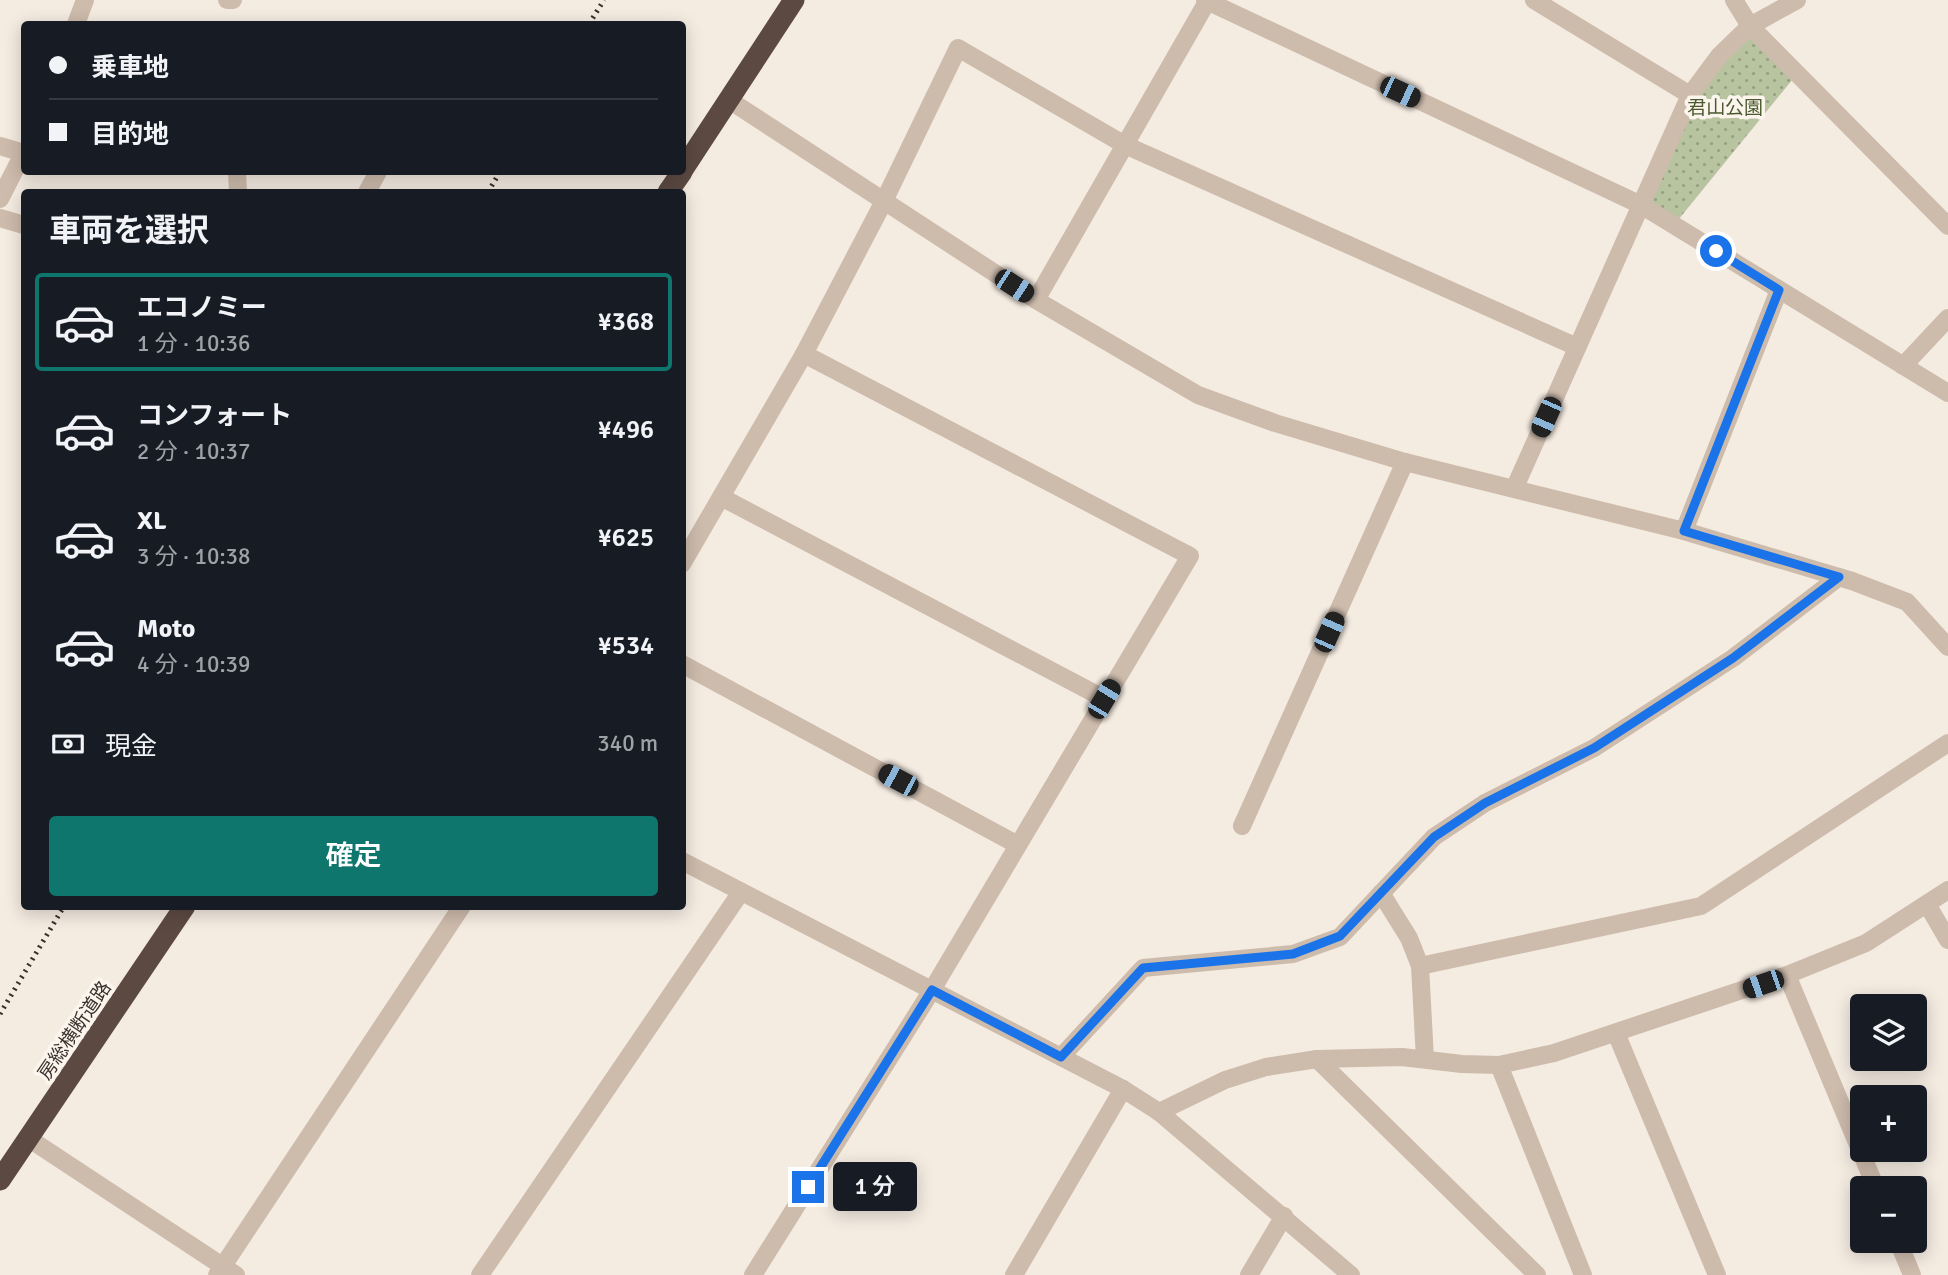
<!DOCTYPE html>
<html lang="ja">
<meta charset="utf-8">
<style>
body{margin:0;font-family:Signika,"Noto Sans JP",sans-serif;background:#20242c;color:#f1f3f6;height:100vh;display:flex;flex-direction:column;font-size:26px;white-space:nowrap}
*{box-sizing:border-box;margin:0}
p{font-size:23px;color:#9ea1a6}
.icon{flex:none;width:38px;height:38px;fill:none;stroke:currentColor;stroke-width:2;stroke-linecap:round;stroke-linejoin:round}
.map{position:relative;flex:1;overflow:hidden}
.panel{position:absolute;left:21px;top:189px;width:665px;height:721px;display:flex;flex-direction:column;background:#171b24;border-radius:7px;box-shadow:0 4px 18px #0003}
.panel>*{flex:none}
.guide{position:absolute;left:21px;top:21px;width:665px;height:154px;border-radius:7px;box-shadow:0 4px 18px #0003;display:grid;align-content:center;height:154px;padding:0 28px;background:#171b24}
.tools{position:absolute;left:1850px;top:994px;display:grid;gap:14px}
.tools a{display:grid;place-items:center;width:77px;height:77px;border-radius:7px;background:#171b24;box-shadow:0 4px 18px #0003;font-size:35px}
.end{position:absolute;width:32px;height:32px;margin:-16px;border:9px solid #1a73e8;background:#fff;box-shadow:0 0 0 4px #fff}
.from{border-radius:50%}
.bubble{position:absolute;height:49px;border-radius:7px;background:#171b24;box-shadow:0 4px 18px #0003;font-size:23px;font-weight:600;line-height:49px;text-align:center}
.car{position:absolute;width:21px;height:42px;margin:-21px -10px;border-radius:9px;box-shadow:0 0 5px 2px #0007;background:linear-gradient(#222 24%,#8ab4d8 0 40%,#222 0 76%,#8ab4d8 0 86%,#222 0)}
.guide b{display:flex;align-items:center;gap:24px;height:66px;font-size:26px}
.guide b+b{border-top:2px solid #363941}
.guide i{width:18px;height:18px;background:#f1f3f6}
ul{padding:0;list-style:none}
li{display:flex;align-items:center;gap:21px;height:98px;margin:0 14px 10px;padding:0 14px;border:4px solid transparent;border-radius:7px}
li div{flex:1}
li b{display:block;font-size:26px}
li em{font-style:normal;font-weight:600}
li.selected{border-color:#0f766e}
li>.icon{width:63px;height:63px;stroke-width:1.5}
h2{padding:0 28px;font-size:32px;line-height:84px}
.pay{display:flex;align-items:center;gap:18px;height:77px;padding:0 28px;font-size:26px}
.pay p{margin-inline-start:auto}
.cta{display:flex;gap:14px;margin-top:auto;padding:14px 28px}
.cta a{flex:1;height:80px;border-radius:7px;background:#0f766e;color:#fff;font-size:28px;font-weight:600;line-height:80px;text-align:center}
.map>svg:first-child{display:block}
.grass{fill:url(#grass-dots)}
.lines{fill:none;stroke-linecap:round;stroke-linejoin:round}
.minor{stroke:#cdbbac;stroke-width:18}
.highway{stroke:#5c4a42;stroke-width:21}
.rail{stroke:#3b302b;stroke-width:5;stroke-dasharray:2 5;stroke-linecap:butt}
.route{stroke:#1a73e8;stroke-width:9}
.labels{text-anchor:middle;stroke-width:7;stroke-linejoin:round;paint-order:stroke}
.park-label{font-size:19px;fill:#4a5a2e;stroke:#fbf5ee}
.street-label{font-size:19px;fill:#3b302b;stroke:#fbf5ee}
</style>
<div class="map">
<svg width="1948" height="1275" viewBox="0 0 1948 1275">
<defs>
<pattern id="grass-dots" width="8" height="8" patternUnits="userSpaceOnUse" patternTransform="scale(1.75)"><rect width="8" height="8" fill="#b8c4a0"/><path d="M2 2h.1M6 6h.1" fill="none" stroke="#97a083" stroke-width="1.8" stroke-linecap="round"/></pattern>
</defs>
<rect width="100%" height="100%" fill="#f4ebe1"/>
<!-- grass -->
<polygon class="grass" points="1750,26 1797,74 1674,225 1641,205 1690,95"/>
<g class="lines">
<!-- minor -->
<g class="minor">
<polyline points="227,0 233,0"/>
<polyline points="1205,0 1641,205 1948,393"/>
<polyline points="1534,0 1690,95"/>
<polyline points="1734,0 1750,26 1948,226"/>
<polyline points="76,24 85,0"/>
<polyline points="729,100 1036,300 1198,395 1275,423 1405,462 1684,531 1852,581 1907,602 1948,647"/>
<polyline points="0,146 24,153"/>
<polyline points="237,172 238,192"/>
<polyline points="367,192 378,172"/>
<polyline points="0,199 24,152"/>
<polyline points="0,218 24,225"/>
<polyline points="1036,300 1208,0"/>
<polyline points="1903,366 1948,318"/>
<polyline points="1515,487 1690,95 1719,56 1750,26 1797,0"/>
<polyline points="721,497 1105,699"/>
<polyline points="1684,531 1779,290"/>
<polyline points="682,564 804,354 884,201 958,48 1125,145 1577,347"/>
<polyline points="682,664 1018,845"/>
<polyline points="1242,826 1405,462"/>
<polyline points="682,861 1123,1089 1159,1112 1351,1275"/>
<polyline points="1381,893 1409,938 1420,966 1425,1059"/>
<polyline points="1927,904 1948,940"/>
<polyline points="1420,966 1701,906 1948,743"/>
<polyline points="1787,975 1876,1188"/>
<polyline points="1616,1033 1717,1275"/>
<polyline points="1061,1057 1143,968 1293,954 1340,937 1434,837 1485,803 1594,748 1733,658 1839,577"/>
<polyline points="1317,1059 1537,1275"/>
<polyline points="1499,1065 1583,1275"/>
<polyline points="1159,1112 1225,1080 1266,1067 1317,1059 1402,1057 1462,1064 1499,1065 1554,1053 1787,975 1866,943 1948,890"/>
<polyline points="28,1138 236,1275"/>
<polyline points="1898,1241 1912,1275"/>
<polyline points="217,1275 462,906"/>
<polyline points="480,1275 741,892"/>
<polyline points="753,1275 932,990 1190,556 804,354"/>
<polyline points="1014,1275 1123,1089"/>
<polyline points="1249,1275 1284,1216"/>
</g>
<!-- highway -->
<g class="highway">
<polyline points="682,171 794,0"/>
<polyline points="668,192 682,172"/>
<polyline points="0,1180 185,906"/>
</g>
<!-- rail -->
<g class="rail">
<polyline points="589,24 604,0"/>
<polyline points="488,192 500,172"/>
<polyline points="0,1014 64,906"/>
</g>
</g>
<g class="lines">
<!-- route -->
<polyline class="route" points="808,1187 932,990 1061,1057 1143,968 1293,954 1340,936 1434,837 1485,803 1594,748 1733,658 1839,577 1684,531 1779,290 1716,251"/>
</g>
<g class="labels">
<!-- park labels -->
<g class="park-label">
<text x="1725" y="114">君山公園</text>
</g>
<!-- street labels -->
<g class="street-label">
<text transform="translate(74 1030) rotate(-56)" y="7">房総横断道路</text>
</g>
</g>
</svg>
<div class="tools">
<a><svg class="icon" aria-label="layers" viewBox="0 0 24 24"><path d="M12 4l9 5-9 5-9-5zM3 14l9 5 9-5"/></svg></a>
<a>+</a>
<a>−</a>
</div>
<i class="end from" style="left:1716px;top:251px"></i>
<i class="end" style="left:808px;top:1187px"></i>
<div class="bubble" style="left:833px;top:1162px;width:84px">1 分</div>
<i class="car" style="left:1400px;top:92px;rotate:115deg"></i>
<i class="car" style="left:1014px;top:286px;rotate:123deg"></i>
<i class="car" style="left:1546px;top:417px;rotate:204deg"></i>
<i class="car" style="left:1329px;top:632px;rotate:24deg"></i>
<i class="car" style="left:1104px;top:699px;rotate:31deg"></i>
<i class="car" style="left:898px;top:780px;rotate:298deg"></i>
<i class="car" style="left:1763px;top:984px;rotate:251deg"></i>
<div class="guide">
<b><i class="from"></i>乗車地</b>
<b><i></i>目的地</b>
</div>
<section class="panel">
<h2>車両を選択</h2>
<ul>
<li class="selected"><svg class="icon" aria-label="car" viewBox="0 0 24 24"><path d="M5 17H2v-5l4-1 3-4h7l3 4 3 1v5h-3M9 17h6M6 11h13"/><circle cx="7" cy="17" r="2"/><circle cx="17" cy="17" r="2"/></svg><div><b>エコノミー</b><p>1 分 · 10:36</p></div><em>¥368</em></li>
<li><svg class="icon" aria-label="car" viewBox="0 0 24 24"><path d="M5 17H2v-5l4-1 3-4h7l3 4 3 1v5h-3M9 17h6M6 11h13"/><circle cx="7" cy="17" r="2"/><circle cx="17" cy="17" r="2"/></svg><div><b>コンフォート</b><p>2 分 · 10:37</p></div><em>¥496</em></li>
<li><svg class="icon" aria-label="car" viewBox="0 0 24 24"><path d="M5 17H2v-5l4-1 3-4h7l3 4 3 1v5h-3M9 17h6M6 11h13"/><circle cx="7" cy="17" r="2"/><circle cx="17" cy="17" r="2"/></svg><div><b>XL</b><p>3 分 · 10:38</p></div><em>¥625</em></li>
<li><svg class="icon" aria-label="car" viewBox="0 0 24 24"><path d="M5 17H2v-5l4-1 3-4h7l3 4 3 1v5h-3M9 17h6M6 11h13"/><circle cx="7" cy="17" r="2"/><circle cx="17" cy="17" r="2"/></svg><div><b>Moto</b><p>4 分 · 10:39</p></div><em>¥534</em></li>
</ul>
<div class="pay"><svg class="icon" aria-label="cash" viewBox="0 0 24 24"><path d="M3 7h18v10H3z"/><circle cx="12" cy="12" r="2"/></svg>現金<p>340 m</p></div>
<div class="cta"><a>確定</a></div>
</section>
</div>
